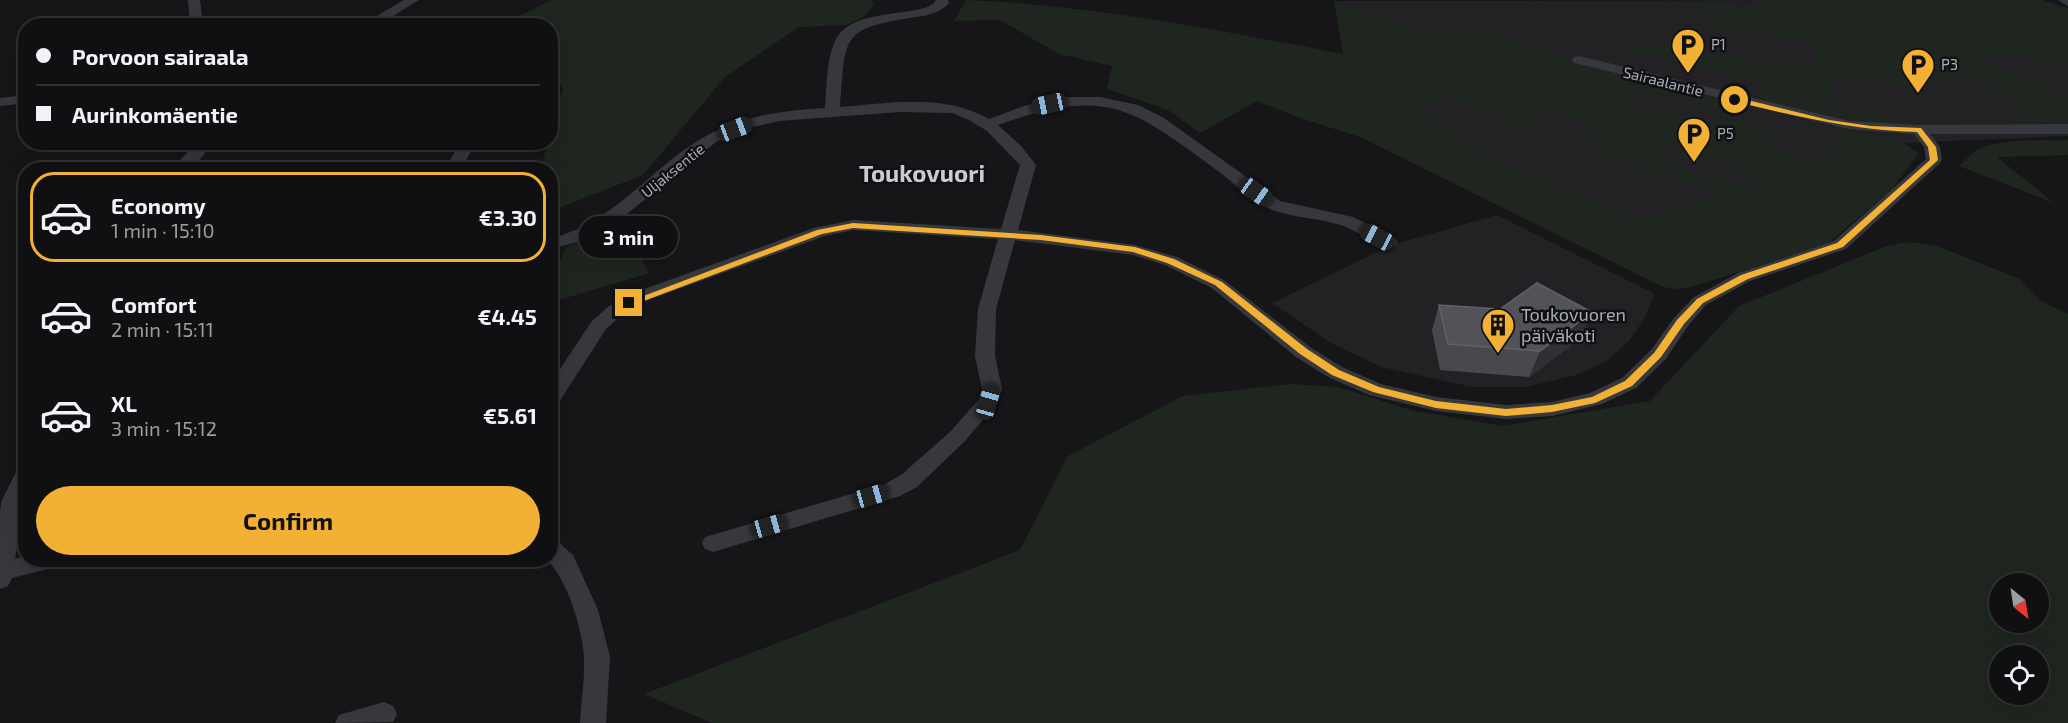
<!DOCTYPE html>
<meta charset="utf-8">
<style>
body{margin:0;font-family:"Exo 2",sans-serif;background:#19191b;color:#f1f3f6;height:100vh;display:flex;flex-direction:column;font-size:22px;white-space:nowrap}
*{box-sizing:border-box;margin:0}
p{font-size:20px;color:#9c9d9f}
.icon{flex:none;width:33px;height:33px;fill:none;stroke:currentColor;stroke-width:2;stroke-linecap:round;stroke-linejoin:round}
.map{position:relative;flex:1;overflow:hidden}
.drawer{position:absolute;left:18px;top:162px;width:540px;height:405px;display:flex;flex-direction:column;background:#101012;border-radius:24px;box-shadow:0 6px 24px #0002,0 0 0 2px #303032}
.drawer>*{flex:none}
.banner{position:absolute;left:18px;top:18px;width:540px;height:132px;border-radius:24px;box-shadow:0 6px 24px #0002,0 0 0 2px #303032;display:grid;align-content:center;height:132px;padding:0 18px;background:#101012}
.needle{width:39px;rotate:150deg}
.fabs{position:absolute;left:1989px;top:573px;display:grid;gap:12px}
.fabs a{display:grid;place-items:center;width:60px;height:60px;border-radius:50%;background:#101012;box-shadow:0 6px 24px #0002,0 0 0 2px #303032;font-size:30px}
.end{position:absolute;width:27px;height:27px;margin:-14px;border:8px solid #f2b134;background:#111;box-shadow:0 0 0 3px #111}
.from{border-radius:50%}
.bubble{position:absolute;height:42px;border-radius:21px;background:#101012;box-shadow:0 6px 24px #0002,0 0 0 2px #303032;font-size:20px;font-weight:700;line-height:42px;text-align:center}
.car{position:absolute;width:18px;height:36px;margin:-18px -9px;border-radius:8px;box-shadow:0 0 4px 2px #0007;background:linear-gradient(#222 24%,#8ab4d8 0 40%,#222 0 76%,#8ab4d8 0 86%,#222 0)}
.banner b{display:flex;align-items:center;gap:21px;height:57px;font-size:22px}
.banner b+b{border-top:2px solid #303032}
.banner i{width:15px;height:15px;background:#f1f3f6}
ul{padding:10px 0 0;list-style:none}
li{display:flex;align-items:center;gap:18px;height:90px;margin:0 12px 9px;padding:0 6px;border:3px solid transparent;border-radius:24px}
li div{flex:1}
li b{display:block;font-size:22px}
li em{font-style:normal;font-weight:700}
li.active{border-color:#f2b134}
li>.icon{width:54px;height:54px;stroke-width:1.5}
.action{display:flex;gap:12px;margin-top:auto;padding:12px 18px}
.action a{flex:1;height:69px;border-radius:36px;background:#f2b134;color:#111;font-size:24px;font-weight:700;line-height:69px;text-align:center}
.map>svg:first-child{display:block}
.built{fill:#222225}
.green{fill:#1e261f;fill-rule:evenodd}
.lines{fill:none;stroke-linecap:round;stroke-linejoin:round}
.minor{fill:#37383d;fill-rule:evenodd}
.tertiary{fill:#37383d;fill-rule:evenodd}
.wall{fill:#47494d}
.shaded-wall{fill:#2f3033}
.building{fill:#525359;stroke:#5f6168;stroke-width:1.5}
.route{fill:#f2b134}
.labels{text-anchor:middle;stroke-width:5;stroke-linejoin:round;paint-order:stroke}
.far-poi-label{font-size:15px;fill:#a8adb8;stroke:#111113;text-anchor:start}
.far-street-label{font-size:15px;fill:#a8adb8;stroke:#111113}
.poi-label{font-size:18px;fill:#a8adb8;stroke:#111113;text-anchor:start}
.district-label{font-size:24px;font-weight:bold;fill:#c9ccd4;stroke:#111113}
</style>
<div class="map">
<svg width="2068" height="723" viewBox="0 0 2068 723">
<rect width="100%" height="100%" fill="#161618"/>
<!-- built -->
<g class="built">
<polygon points="2042,0 2068,8 2068,136 1904,143 1639,219 1493,159 1418,110 1334,1"/>
<polygon points="1497,215 1655,294 1643,321 1628,342 1605,362 1573,376 1525,387 1472,387 1381,367 1331,343 1272,303 1392,245"/>
</g>
<!-- green -->
<g class="green">
<polygon points="552,0 871,0 874,3 865,16 847,25 799,27 725,77 643,175 551,211 550,170 540,169 548,143 550,142 551,132 563,88 551,73 550,26 509,25 506,22"/>
<path d="M 966,0 C 1093,5 1218,30 1343,54 L 1334,1 L 1420,29 L 1485,28 L 1553,55 L 1634,79 L 1730,102 L 1725,117 L 1763,128 L 1773,146 L 1805,157 L 1835,151 L 1841,129 L 1904,143 L 1919,153 L 1892,189 L 1827,244 L 1691,287 L 1677,289 L 1663,287 L 1360,137 L 1300,118 L 1257,101 L 1200,133 L 1168,110 L 1107,89 L 1112,66 L 1059,54 L 1000,20 L 954,21 ZM 1635,87 L 1719,108 L 1716,124 L 1618,101 L 1630,99 ZM 1453,97 L 1528,132 L 1544,124 L 1526,115 L 1542,106 L 1597,130 L 1580,141 L 1616,161 L 1662,179 L 1727,193 L 1639,219 L 1493,159 L 1419,110 ZM 1659,146 L 1682,146 L 1763,183 L 1748,187 L 1713,173 L 1702,179 L 1654,157 L 1663,150 Z"/>
<polygon points="1761,0 2037,0 2068,10 2068,63 2002,55 1972,57 2052,86 2061,95 2068,96 2068,122 1982,123 1975,116 1980,115 1985,120 2030,118 1986,84 1893,85 1838,74 1823,114 1759,98 1762,83 1624,50 1620,56 1602,51 1627,43 1653,42 1699,51 1819,69 1812,48 1801,40 1719,29 1698,16 1708,3 1760,10"/>
<path d="M 1834,103 L 1896,122 L 1955,120 L 1955,117 L 1966,120 L 1968,123 C 1934,124 1861,130 1833,113 Z"/>
<path d="M 2068,140 L 2068,155 L 1997,157 L 2054,203 L 1959,166 C 1965,161 1971,153 1977,150 C 2003,137 2040,141 2068,140 Z"/>
<polygon points="620,227 650,273 559,300 556,270 566,247"/>
<path d="M 1907,242 L 1934,245 L 2018,278 L 2041,301 L 2068,314 L 2068,723 L 712,723 L 644,694 L 1020,550 L 1068,456 L 1183,396 L 1291,384 L 1338,387 L 1411,410 L 1502,426 L 1650,401 L 1739,306 L 1887,246 ZM 2000,584 L 2038,584 L 2038,622 L 2000,622 ZM 2000,656 L 2038,656 L 2038,694 L 2000,694 Z"/>
</g>
<g class="lines">
<!-- minor -->
<g class="minor">
<polygon points="188,0 200,0 203,26 190,26"/>
<polygon points="404,0 419,0 377,26 360,26"/>
<path d="M 936,0 L 948,0 L 949,3 C 940,13 929,15 916,17 C 840,29 846,34 840,107 C 889,103 944,93 989,119 L 1027,105 L 1066,97 L 1100,97 L 1138,105 L 1164,118 L 1280,201 L 1353,217 L 1395,238 L 1398,242 L 1395,246 C 1377,250 1358,230 1341,225 C 1318,218 1293,218 1270,209 C 1253,202 1236,185 1222,174 C 1133,109 1110,85 998,125 L 1021,146 L 1036,165 L 1018,230 L 1135,245 L 1177,257 L 1224,280 L 1310,347 L 1342,367 L 1381,384 L 1436,397 L 1506,405 L 1552,402 L 1590,393 L 1622,378 L 1651,350 L 1674,318 L 1694,297 L 1738,273 L 1834,241 L 1926,159 L 1924,147 L 1914,134 L 1849,129 L 1574,63 L 1572,60 L 1574,57 L 1579,56 L 1849,121 L 1919,125 L 2068,124 L 2068,134 L 1930,134 L 1940,147 L 1942,160 L 1940,163 L 1846,249 L 1750,281 L 1706,305 L 1688,326 L 1665,360 L 1636,388 L 1602,404 L 1552,416 L 1506,419 L 1436,411 L 1369,395 L 1328,377 L 1296,357 L 1212,288 L 1165,265 L 1133,255 L 1015,240 L 996,309 L 995,356 L 1002,389 L 998,402 L 965,441 L 917,487 L 900,496 L 713,552 L 705,549 L 702,543 L 705,537 L 885,484 L 901,475 L 951,431 L 979,399 L 982,389 L 975,356 L 978,309 L 998,239 L 853,230 L 825,236 L 648,300 L 623,314 L 606,329 L 557,405 L 550,407 L 550,384 L 592,321 L 609,306 L 636,292 L 814,228 L 853,220 L 1001,229 L 1020,165 L 987,131 L 969,120 L 952,113 L 900,112 L 779,121 L 749,128 L 716,142 L 617,222 L 578,242 L 550,249 L 550,239 C 619,220 649,168 706,136 C 741,116 785,110 825,108 C 827,86 826,59 836,39 C 854,5 927,19 936,0 Z"/>
<polygon points="26,95 26,103 0,106 0,98"/>
<polygon points="197,142 212,142 203,156 189,170 171,170"/>
<polygon points="456,142 472,142 471,151 461,170 445,170 455,151"/>
<polygon points="26,466 26,497 15,559 26,556 26,560 59,560 55,567 12,578 8,586 0,589 0,511 2,500 18,468"/>
<path d="M 550,539 L 558,542 L 573,555 L 598,610 L 610,657 L 606,723 L 580,723 C 581,702 585,679 584,658 C 583,631 567,578 547,560 L 550,560 Z"/>
<polygon points="384,702 393,706 397,714 393,722 335,723 339,715"/>
</g>
<!-- tertiary -->
<polygon class="tertiary" points="2058,0 2068,0 2068,6"/>
</g>
<!-- wall -->
<polygon class="wall" points="1439,305 1500,309 1592,312 1581,338 1529,377 1440,370 1432,330"/>
<!-- shaded-wall -->
<polygon class="shaded-wall" points="1592,312 1581,338 1529,377 1540,351"/>
<!-- building -->
<polygon class="building" points="1537,283 1592,312 1540,351 1448,344 1439,305 1500,309"/>
<!-- route -->
<path class="route" d="M 1735,97 L 1829,120 L 1871,126 L 1921,128 L 1936,147 L 1938,160 L 1843,247 L 1748,279 L 1703,303 L 1684,324 L 1661,357 L 1632,386 L 1595,403 L 1552,412 L 1506,416 L 1436,408 L 1373,392 L 1332,375 L 1300,354 L 1215,285 L 1167,263 L 1133,252 L 1041,240 L 853,228 L 822,234 L 633,305 L 625,303 L 817,230 L 853,223 L 1041,235 L 1135,247 L 1174,259 L 1222,282 L 1307,349 L 1339,370 L 1379,387 L 1436,401 L 1506,409 L 1552,405 L 1592,397 L 1625,381 L 1654,353 L 1677,320 L 1697,299 L 1741,275 L 1837,243 L 1930,160 L 1928,147 L 1917,132 C 1852,130 1795,116 1733,101 Z"/>
<!-- icons -->
<defs>
<symbol id="parking-pin" viewBox="-11 -11 22 30"><path d="M0 17L-7.5 6A9.5 9.5 0 1 1 7.5 6Z" fill="#f2b134" stroke="#111113"/><path d="M-3.5-5.5H1a3.5 3.5 0 0 1 0 7H-1V5.5H-3.5ZM-1-3.4V-.6H.8a1.4 1.4 0 0 0 0-2.8Z" fill="#111"/></symbol>
<symbol id="building-pin" viewBox="-11 -11 22 30"><path d="M0 17L-7.5 6A9.5 9.5 0 1 1 7.5 6Z" fill="#f2b134" stroke="#111113"/><path d="M-4-6H4V6H1V3H-1V6H-4ZM-2.5-4.3h1.7v1.8h-1.7ZM.8-4.3h1.7v1.8H.8ZM-2.5-1h1.7V.8h-1.7ZM.8-1h1.7V.8H.8Z" fill="#111"/></symbol>
</defs>
<g fill-rule="evenodd">
<use href="#parking-pin" x="1669" y="26" width="38" height="52"/>
<use href="#parking-pin" x="1899" y="46" width="38" height="52"/>
<use href="#parking-pin" x="1675" y="115" width="38" height="52"/>
<use href="#building-pin" x="1479" y="306" width="38" height="52"/>
</g>
<g class="labels">
<!-- far-poi labels -->
<g class="far-poi-label">
<text x="1711" y="50">P1</text>
<text x="1941" y="70">P3</text>
<text x="1717" y="139">P5</text>
</g>
<!-- far-street labels -->
<g class="far-street-label">
<text transform="translate(1663 82) rotate(14)" y="5">Sairaalantie</text>
<text transform="translate(673 171) rotate(-39)" y="5">Uljaksentie</text>
</g>
<!-- poi labels -->
<g class="poi-label">
<text x="1521" y="321">Toukovuoren<tspan x="1521" dy="21">päiväkoti</tspan></text>
</g>
<!-- district labels -->
<g class="district-label">
<text x="922" y="182">Toukovuori</text>
</g>
</g>
</svg>
<div class="fabs">
<a><svg class="needle" viewBox="-14 -14 28 28"><path d="M0-13l5 13h-10z" fill="#e53935"/><path d="M0 13l5-13h-10z" fill="#9c9d9f"/></svg></a>
<a><svg class="icon" aria-label="locate" viewBox="0 0 24 24"><circle cx="12" cy="12" r="6"/><path d="M12 2v4M12 18v4M2 12h4M18 12h4"/></svg></a>
</div>
<i class="end from" style="left:1735px;top:100px"></i>
<i class="end" style="left:629px;top:303px"></i>
<div class="bubble" style="left:579px;top:216px;width:99px">3 min</div>
<i class="car" style="left:1049px;top:104px;rotate:258deg"></i>
<i class="car" style="left:735px;top:129px;rotate:69deg"></i>
<i class="car" style="left:1256px;top:192px;rotate:125deg"></i>
<i class="car" style="left:1377px;top:237px;rotate:298deg"></i>
<i class="car" style="left:988px;top:402px;rotate:16deg"></i>
<i class="car" style="left:871px;top:496px;rotate:74deg"></i>
<i class="car" style="left:769px;top:526px;rotate:74deg"></i>
<div class="banner">
<b><i class="from"></i>Porvoon sairaala</b>
<b><i></i>Aurinkomäentie</b>
</div>
<section class="drawer">
<ul>
<li class="active"><svg class="icon" aria-label="car" viewBox="0 0 24 24"><path d="M5 17H2v-5l4-1 3-4h7l3 4 3 1v5h-3M9 17h6M6 11h13"/><circle cx="7" cy="17" r="2"/><circle cx="17" cy="17" r="2"/></svg><div><b>Economy</b><p>1 min · 15:10</p></div><em>€3.30</em></li>
<li><svg class="icon" aria-label="car" viewBox="0 0 24 24"><path d="M5 17H2v-5l4-1 3-4h7l3 4 3 1v5h-3M9 17h6M6 11h13"/><circle cx="7" cy="17" r="2"/><circle cx="17" cy="17" r="2"/></svg><div><b>Comfort</b><p>2 min · 15:11</p></div><em>€4.45</em></li>
<li><svg class="icon" aria-label="car" viewBox="0 0 24 24"><path d="M5 17H2v-5l4-1 3-4h7l3 4 3 1v5h-3M9 17h6M6 11h13"/><circle cx="7" cy="17" r="2"/><circle cx="17" cy="17" r="2"/></svg><div><b>XL</b><p>3 min · 15:12</p></div><em>€5.61</em></li>
</ul>
<div class="action"><a>Confirm</a></div>
</section>
</div>
